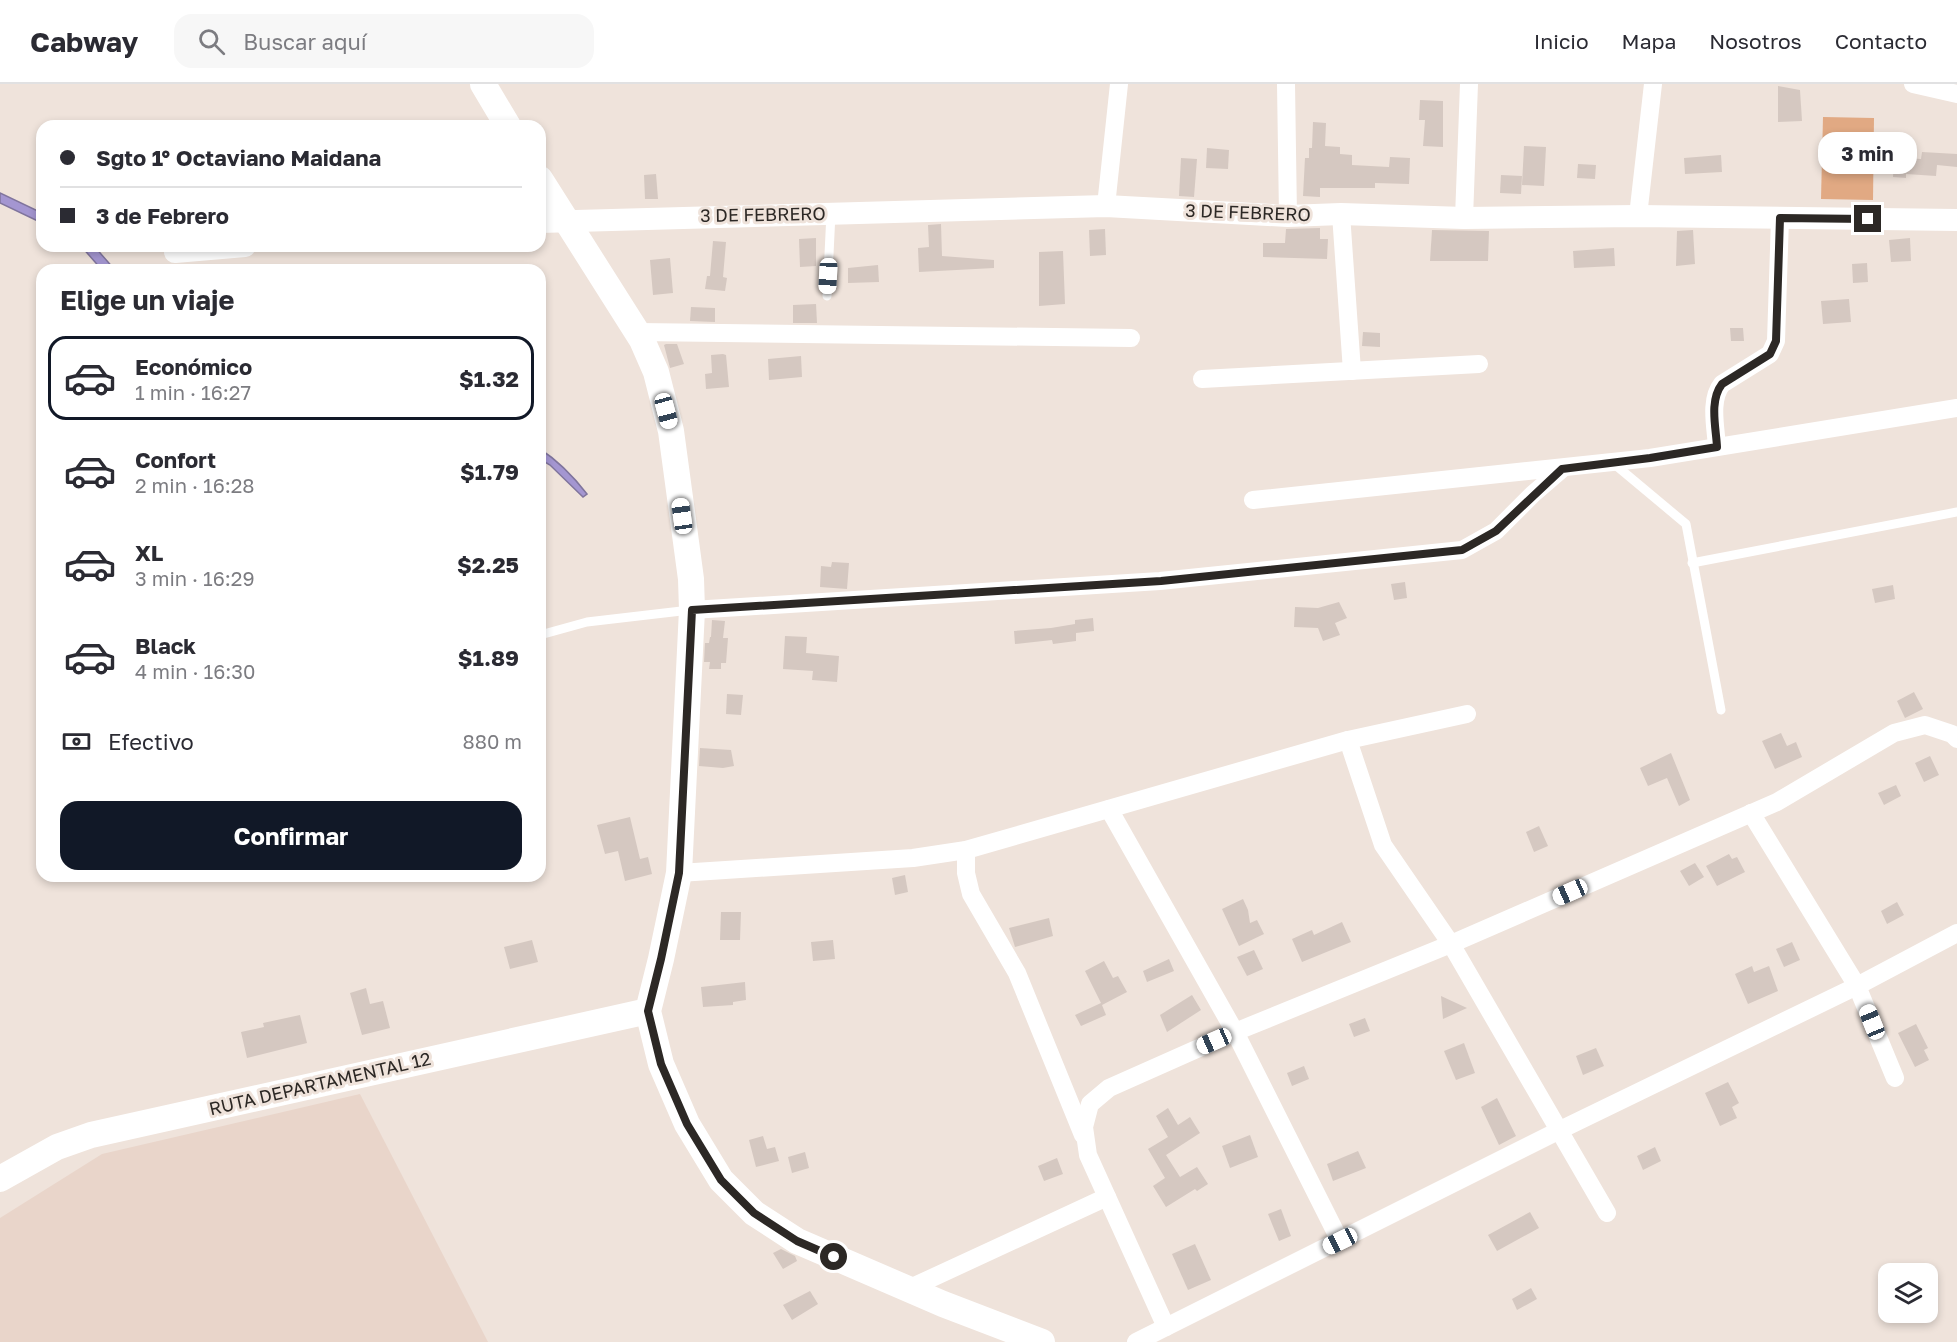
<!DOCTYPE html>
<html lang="es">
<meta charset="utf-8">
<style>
body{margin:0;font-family:"Golos Text",sans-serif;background:#f7f7f7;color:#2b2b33;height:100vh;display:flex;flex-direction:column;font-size:22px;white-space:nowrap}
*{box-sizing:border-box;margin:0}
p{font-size:20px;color:#7c7c81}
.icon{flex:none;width:33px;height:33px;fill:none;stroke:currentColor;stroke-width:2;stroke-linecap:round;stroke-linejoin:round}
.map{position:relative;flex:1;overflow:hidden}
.sheet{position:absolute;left:36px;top:180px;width:510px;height:618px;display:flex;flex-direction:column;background:#fff;border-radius:18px;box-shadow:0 3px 9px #0003}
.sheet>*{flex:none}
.guide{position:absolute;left:36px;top:36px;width:510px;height:132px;border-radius:18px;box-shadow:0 3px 9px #0003;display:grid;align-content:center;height:132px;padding:0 24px;background:#fff}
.controls{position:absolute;left:1878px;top:1179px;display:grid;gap:12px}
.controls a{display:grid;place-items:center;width:60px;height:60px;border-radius:12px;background:#fff;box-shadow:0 3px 9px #0003;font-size:30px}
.end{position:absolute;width:27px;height:27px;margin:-14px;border:8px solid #2c2825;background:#fff;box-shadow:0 0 0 3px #fff}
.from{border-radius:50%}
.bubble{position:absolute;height:42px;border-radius:18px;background:#fff;box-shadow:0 3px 9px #0003;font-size:20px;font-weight:700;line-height:42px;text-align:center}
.car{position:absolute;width:18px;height:36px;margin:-18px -9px;border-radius:8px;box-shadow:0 0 4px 2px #0007;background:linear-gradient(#fff 24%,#345 0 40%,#fff 0 76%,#345 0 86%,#fff 0)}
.guide b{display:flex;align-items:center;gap:21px;height:57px;font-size:22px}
.guide b+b{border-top:2px solid #e1e1e2}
.guide i{width:15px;height:15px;background:#2b2b33}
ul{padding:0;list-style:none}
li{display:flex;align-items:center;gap:18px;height:84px;margin:0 12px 9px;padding:0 12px;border:3px solid transparent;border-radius:18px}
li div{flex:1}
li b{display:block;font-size:22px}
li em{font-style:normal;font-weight:700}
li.selected{border-color:#111827}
li>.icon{width:54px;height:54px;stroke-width:1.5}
h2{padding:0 24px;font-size:27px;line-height:72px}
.pay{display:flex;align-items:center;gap:15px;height:66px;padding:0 24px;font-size:22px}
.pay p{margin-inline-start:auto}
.cta{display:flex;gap:12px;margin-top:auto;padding:12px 24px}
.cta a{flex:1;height:69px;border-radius:18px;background:#111827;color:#fff;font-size:24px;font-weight:700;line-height:69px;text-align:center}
header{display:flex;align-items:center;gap:36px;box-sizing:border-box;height:84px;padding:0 30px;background:#fff;border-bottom:2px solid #e1e1e2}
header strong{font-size:28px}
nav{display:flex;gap:33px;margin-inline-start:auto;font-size:21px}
.search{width:420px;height:54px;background:#f7f7f7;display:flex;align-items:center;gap:15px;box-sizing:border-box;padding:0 21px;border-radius:18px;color:#7c7c81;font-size:22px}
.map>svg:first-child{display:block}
.built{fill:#e9d5ca}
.green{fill:#e1a983}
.water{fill:#a496d1;stroke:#80759d;stroke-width:1.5}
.building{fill:#d5c8c1}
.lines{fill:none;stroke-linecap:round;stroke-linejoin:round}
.service{stroke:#fff;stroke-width:9}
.minor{stroke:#fff;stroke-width:18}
.tertiary{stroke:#fff;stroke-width:22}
.secondary{stroke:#fff;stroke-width:26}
.route{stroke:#2c2825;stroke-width:8}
.labels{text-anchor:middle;stroke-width:6;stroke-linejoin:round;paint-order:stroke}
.street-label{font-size:18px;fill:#2c2825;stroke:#efe3db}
</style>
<header>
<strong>Cabway</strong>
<div class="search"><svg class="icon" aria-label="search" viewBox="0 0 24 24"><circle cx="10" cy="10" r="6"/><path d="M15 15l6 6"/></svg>Buscar aquí</div>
<nav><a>Inicio</a><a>Mapa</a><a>Nosotros</a><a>Contacto</a></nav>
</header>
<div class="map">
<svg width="1957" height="1258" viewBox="0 0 1957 1258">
<rect width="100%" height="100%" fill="#efe3db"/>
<!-- built -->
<polygon class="built" points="360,1010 488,1258 0,1258 0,1134 102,1070"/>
<!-- green -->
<polygon class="green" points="1823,33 1874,34 1873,116 1821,115"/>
<!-- water -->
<g class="water">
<polygon points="0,109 42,129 42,139 0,119"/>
<polygon points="81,162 94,162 115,186 102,186"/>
<path d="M 540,365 C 560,378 573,392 587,410 L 583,413 L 550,381 L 540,375 Z"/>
</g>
<!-- building -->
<g class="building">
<polygon points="1778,2 1800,6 1802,37 1778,38"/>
<polygon points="1420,16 1443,17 1443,63 1423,62 1425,36 1419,36"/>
<polygon points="1313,38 1326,39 1325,62 1340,63 1340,70 1352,71 1352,81 1389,83 1390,73 1410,74 1409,100 1375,99 1375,104 1320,104 1320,113 1303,112 1305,74 1309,74 1309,64 1312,64"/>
<polygon points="1524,62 1546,63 1544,102 1522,101"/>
<polygon points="1207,64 1229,66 1228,85 1206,84"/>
<polygon points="1922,68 1957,70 1957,83 1937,81 1936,92 1906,90 1906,94 1893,93 1894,73 1921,75"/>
<polygon points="1721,71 1722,88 1685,90 1684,74"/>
<polygon points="1181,74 1197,75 1194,113 1179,112"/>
<polygon points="1578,80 1596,81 1595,95 1577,94"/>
<polygon points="656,90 658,115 645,115 644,91"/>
<polygon points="1501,91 1522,92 1521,110 1500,109"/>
<polygon points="941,140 942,172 994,176 994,184 919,188 918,164 929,163 928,141"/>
<polygon points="1320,144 1320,155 1328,155 1327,175 1263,173 1263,159 1285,159 1286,145"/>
<polygon points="1105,145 1106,171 1090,172 1089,146"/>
<polygon points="1432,146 1489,147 1488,177 1430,177"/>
<polygon points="1693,146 1695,180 1676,182 1677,147"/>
<polygon points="816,154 816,182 800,183 799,155"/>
<polygon points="1910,154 1911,177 1891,178 1889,156"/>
<polygon points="713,157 726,158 723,193 727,194 725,207 705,205 707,192 710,192"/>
<polygon points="1614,164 1615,182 1574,184 1573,167"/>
<polygon points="1063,167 1065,220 1039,222 1039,168"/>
<polygon points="670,174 673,209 653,211 650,176"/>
<polygon points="1867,179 1868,198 1853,199 1852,180"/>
<polygon points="878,181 879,198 848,199 848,184"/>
<polygon points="1849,215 1851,238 1823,240 1821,217"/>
<polygon points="816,220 817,239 793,239 793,221"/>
<polygon points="691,223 715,224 715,238 690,237"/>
<polygon points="1730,244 1743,244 1744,257 1731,257"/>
<polygon points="1363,248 1380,249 1380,263 1362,262"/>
<polygon points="666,260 677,260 684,280 670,284 664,261"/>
<polygon points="723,270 726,271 729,303 706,305 705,290 712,289 711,271"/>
<polygon points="801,272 802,293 769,296 768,275"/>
<polygon points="832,478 849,479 847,505 820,503 821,482 831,483"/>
<polygon points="1405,498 1407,514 1394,516 1391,500"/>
<polygon points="1893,501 1895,515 1875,519 1872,505"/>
<polygon points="1339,518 1347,534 1335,539 1340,551 1323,557 1318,544 1294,543 1295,523 1318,524"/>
<polygon points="1093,534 1094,547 1076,549 1076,557 1053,560 1052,556 1015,560 1014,547 1051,544 1075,540 1075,536"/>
<polygon points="712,536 725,537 723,554 728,554 726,579 721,579 721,585 709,585 710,578 704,578 705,559 709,559 710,553 711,553"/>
<polygon points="785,552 807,553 806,569 839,572 837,598 812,596 813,587 783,585"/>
<polygon points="1914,608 1923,625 1905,634 1897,617"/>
<polygon points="727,610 743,611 741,631 726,630"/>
<polygon points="1781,649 1787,662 1796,658 1802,673 1775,685 1762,657"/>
<polygon points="700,664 731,666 734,682 723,684 699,682"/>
<polygon points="1671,669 1690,716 1679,722 1667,694 1648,702 1640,684"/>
<polygon points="1930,672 1939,691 1924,698 1915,679"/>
<polygon points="1896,701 1901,712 1884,721 1878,709"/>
<polygon points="630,733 640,775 648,773 652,790 625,797 618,767 605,770 597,741"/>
<polygon points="1539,742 1548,762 1534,768 1526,748"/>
<polygon points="1729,770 1732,775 1737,773 1745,788 1717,802 1706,782"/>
<polygon points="1695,779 1704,793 1689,802 1680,787"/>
<polygon points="905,791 908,808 895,811 892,794"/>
<polygon points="1243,815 1248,826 1250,839 1257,836 1264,850 1239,862 1222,825"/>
<polygon points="1897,818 1904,831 1887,840 1881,827"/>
<polygon points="721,828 741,828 740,856 720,856"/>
<polygon points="1049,834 1053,852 1015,863 1009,844"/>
<polygon points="1342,838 1351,858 1302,878 1292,855 1312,846 1314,851"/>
<polygon points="532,856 538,878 510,885 504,863"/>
<polygon points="833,856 835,875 813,877 811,858"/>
<polygon points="1792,858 1800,876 1784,883 1776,865"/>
<polygon points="1254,866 1263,885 1247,892 1237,873"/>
<polygon points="1169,875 1174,887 1147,898 1143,887"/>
<polygon points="1104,877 1113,894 1118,892 1127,908 1102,921 1106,931 1081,942 1075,931 1101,919 1085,887"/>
<polygon points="1752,882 1754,888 1769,882 1778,907 1748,920 1735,890"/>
<polygon points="745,898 746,916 733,918 733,921 703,923 701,903"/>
<polygon points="366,904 370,920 383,917 390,944 362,951 350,909"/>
<polygon points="1192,911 1201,926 1167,948 1160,931"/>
<polygon points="1441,912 1467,924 1443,935"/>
<polygon points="300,931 307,959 247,974 241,948 264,943 263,939"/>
<polygon points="1365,934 1370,947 1354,953 1349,940"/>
<polygon points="1916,940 1928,964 1924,966 1929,976 1915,983 1898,949"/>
<polygon points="1464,959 1475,989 1456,996 1444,967"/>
<polygon points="1596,964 1604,982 1583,991 1576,972"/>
<polygon points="1304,982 1309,995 1292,1002 1287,989"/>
<polygon points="1728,998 1739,1019 1732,1023 1737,1034 1720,1042 1705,1009"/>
<polygon points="1497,1014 1516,1052 1499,1061 1481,1023"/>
<polygon points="1168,1024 1178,1041 1190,1033 1200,1049 1166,1071 1180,1093 1197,1083 1208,1100 1197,1107 1195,1105 1166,1123 1153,1102 1165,1094 1148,1065 1168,1053 1156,1032"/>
<polygon points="1250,1051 1258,1073 1230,1084 1222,1062"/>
<polygon points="763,1052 767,1065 775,1063 779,1077 756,1083 749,1056"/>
<polygon points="1655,1063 1661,1077 1643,1086 1637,1072"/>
<polygon points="1358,1067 1366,1084 1333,1097 1327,1080"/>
<polygon points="805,1068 809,1084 792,1089 788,1073"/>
<polygon points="1057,1074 1063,1090 1044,1097 1038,1082"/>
<polygon points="1281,1125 1291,1152 1279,1157 1268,1130"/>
<polygon points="1530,1128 1539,1144 1497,1167 1488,1151"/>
<polygon points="1195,1160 1211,1196 1188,1206 1172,1170"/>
<polygon points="781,1165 795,1172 797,1177 783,1185 773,1169"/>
<polygon points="1531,1204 1537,1215 1517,1226 1512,1215"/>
<polygon points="810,1207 818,1220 792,1236 783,1221"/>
</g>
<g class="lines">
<!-- service -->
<g class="service">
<polyline points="827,212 831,129"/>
<polyline points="1613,379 1686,440 1721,626"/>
<polyline points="1692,479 1957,428"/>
<polyline points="540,551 587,538 690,526"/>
</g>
<!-- minor -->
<g class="minor">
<polyline points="1286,0 1288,132"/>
<polyline points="1913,0 1957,10"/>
<polyline points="1106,122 1119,0"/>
<polyline points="1341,130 1352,287"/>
<polyline points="1638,132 1653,0"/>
<polyline points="1464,134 1469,0"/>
<polyline points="637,248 1131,254"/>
<polyline points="1202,295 1479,280"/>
<path d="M 1717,363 C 1716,344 1709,316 1722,300 L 1770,270 L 1776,257 L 1780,134"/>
<polyline points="1253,416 1650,374 1957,324"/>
<polyline points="692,526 1160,497 1462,466 1496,447 1533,410 1562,385"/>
<polyline points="1348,656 1383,761 1451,860 1607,1129"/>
<polyline points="1109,725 1235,948 1340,1157"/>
<polyline points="1751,729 1857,902 1895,994"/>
<polyline points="966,766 966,789 971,810 1017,889 1083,1051"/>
<polyline points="679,789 913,774 966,766 1348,656 1467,630"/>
<polyline points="908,1205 1107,1113"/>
<polyline points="1166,1243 1088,1071 1084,1043 1090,1020 1109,1004 1235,948 1451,860 1777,718 1894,649 1925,641 1952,650 1957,655"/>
<polyline points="1136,1258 1558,1047 1857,902 1957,849"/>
</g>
<!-- tertiary -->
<g class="tertiary">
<polyline points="540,138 1106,122 1288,132 1341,130 1464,134 1638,132 1957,136"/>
<polyline points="175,168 245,162"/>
</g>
<!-- secondary -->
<g class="secondary">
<polyline points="483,0 508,42"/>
<polyline points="540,95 642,256 656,288 671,347 691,495 692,526 679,789 661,875 648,927 661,980 687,1040 721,1096 754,1129 797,1157 943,1220 1042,1258"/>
<polyline points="0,1095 57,1063 91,1051 648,927"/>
</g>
</g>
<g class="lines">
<!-- route -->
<path class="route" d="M 834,1173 L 797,1157 L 754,1129 L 721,1096 L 687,1040 L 661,980 L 648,927 L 661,875 L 679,789 L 692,526 L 1161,497 L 1462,466 L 1496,447 L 1562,385 L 1650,374 L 1717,363 C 1716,343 1709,317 1722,300 L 1770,270 L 1776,257 L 1780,134 L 1868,135"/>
</g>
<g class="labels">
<!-- street labels -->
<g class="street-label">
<text transform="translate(1248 129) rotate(2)" y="6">3 DE FEBRERO</text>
<text transform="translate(763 131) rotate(-1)" y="6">3 DE FEBRERO</text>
<text transform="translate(320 1000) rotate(-13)" y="6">RUTA DEPARTAMENTAL 12</text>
</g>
</g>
</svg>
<div class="controls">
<a><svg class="icon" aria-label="layers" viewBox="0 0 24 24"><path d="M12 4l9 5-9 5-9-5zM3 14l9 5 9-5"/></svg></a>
</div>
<i class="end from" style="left:834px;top:1173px"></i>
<i class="end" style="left:1868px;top:135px"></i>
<div class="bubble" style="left:1818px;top:48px;width:99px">3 min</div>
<i class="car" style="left:828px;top:192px;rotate:183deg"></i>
<i class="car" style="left:666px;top:327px;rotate:165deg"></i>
<i class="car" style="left:682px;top:432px;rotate:352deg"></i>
<i class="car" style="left:1570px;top:808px;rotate:246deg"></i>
<i class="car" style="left:1872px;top:938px;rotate:338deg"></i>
<i class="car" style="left:1214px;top:957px;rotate:246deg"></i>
<i class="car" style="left:1340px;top:1157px;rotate:244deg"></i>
<div class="guide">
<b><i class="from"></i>Sgto 1° Octaviano Maidana</b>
<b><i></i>3 de Febrero</b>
</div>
<section class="sheet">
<h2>Elige un viaje</h2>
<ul>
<li class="selected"><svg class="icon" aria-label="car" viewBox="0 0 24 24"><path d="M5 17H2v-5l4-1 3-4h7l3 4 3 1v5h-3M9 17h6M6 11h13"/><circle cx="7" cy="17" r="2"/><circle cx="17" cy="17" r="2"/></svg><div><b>Económico</b><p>1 min · 16:27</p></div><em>$1.32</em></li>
<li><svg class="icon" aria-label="car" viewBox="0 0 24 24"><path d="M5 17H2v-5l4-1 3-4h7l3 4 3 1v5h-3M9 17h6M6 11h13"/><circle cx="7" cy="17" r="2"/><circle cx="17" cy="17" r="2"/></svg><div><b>Confort</b><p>2 min · 16:28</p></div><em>$1.79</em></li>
<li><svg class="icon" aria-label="car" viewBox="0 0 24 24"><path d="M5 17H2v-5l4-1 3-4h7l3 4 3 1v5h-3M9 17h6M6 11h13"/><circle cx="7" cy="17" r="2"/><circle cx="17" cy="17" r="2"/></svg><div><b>XL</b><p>3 min · 16:29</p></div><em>$2.25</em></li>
<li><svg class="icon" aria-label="car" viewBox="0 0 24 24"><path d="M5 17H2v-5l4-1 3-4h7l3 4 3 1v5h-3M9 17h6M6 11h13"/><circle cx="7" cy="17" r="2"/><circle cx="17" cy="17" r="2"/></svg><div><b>Black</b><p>4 min · 16:30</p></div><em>$1.89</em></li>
</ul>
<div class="pay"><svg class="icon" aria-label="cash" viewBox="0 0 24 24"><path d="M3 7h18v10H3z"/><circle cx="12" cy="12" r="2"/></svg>Efectivo<p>880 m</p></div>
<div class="cta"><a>Confirmar</a></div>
</section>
</div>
